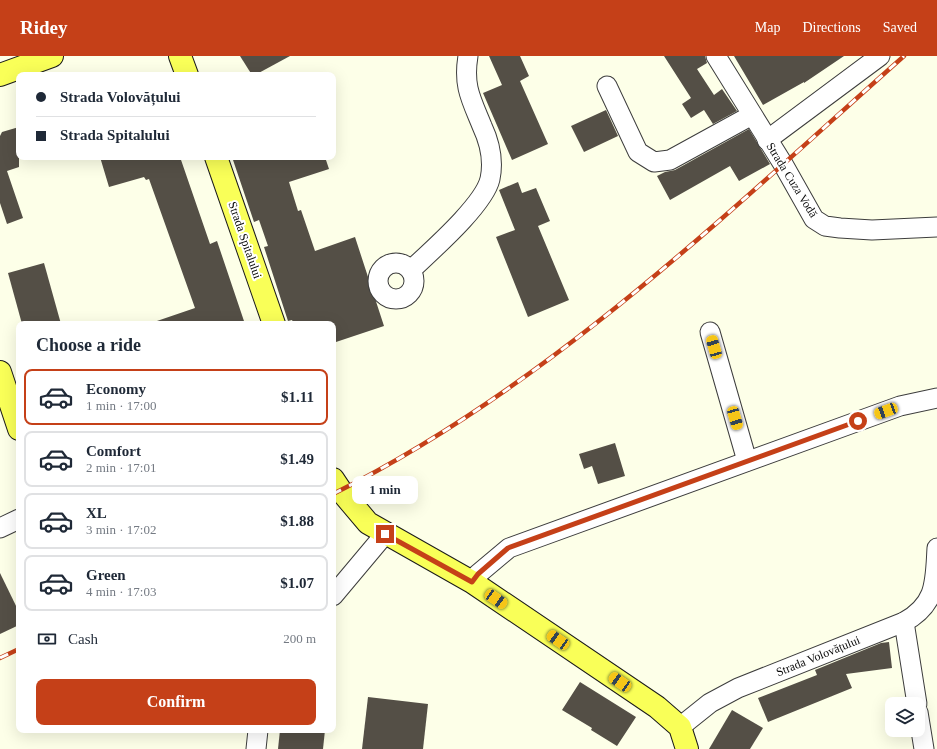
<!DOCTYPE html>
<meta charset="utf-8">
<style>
body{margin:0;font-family:Georgia,serif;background:#f6f6f7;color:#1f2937;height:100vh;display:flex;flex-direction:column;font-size:15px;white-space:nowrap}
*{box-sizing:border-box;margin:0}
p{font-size:13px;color:#747a83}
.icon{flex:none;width:22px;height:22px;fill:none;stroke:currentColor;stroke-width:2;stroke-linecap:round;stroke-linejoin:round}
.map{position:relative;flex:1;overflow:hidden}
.details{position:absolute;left:16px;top:265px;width:320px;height:412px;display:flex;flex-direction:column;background:#fff;border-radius:8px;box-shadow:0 4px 16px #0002}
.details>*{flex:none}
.banner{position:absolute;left:16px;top:16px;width:320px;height:88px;border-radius:8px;box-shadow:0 4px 16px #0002;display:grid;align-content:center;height:88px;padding:0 20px;background:#fff}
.buttons{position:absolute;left:885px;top:641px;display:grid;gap:8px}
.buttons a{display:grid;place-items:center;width:40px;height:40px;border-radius:8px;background:#fff;box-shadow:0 4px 16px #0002;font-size:20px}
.end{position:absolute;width:18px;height:18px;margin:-9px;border:5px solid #c54018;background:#fff;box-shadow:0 0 0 2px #fff}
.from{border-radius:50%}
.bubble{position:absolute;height:28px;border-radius:8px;background:#fff;box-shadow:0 4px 16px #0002;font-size:13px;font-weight:700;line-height:28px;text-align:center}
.car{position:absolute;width:12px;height:24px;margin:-12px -6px;border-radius:5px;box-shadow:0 0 3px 1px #0007;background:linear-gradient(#f5c518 24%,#345 0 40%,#f5c518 0 76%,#345 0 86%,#f5c518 0)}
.banner b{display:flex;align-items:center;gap:14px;height:38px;font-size:15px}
.banner b+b{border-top:1px solid #e0e1e3}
.banner i{width:10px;height:10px;background:#1f2937}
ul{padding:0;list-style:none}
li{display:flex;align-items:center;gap:12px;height:56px;margin:0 8px 6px;padding:0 12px;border:2px solid #e0e1e3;border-radius:8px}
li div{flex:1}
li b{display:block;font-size:15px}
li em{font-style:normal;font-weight:700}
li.on{border-color:#c54018}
li>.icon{width:36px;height:36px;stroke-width:1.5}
h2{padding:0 20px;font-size:18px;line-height:48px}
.pay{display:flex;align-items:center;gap:10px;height:44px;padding:0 20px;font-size:15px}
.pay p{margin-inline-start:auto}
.primary-button{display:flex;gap:8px;margin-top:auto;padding:8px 20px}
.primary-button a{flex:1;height:46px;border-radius:8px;background:#c54018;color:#fff;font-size:16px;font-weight:700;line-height:46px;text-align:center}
header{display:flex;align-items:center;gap:24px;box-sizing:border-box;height:56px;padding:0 20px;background:#c54018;color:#fff}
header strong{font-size:19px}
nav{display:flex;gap:22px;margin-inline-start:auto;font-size:14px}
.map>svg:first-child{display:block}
.building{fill:#544f46}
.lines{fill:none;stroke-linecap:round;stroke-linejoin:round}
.minor-casing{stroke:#3d3d3d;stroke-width:21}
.major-casing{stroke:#1b1b1b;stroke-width:24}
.minor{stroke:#fff;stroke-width:19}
.major{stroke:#f9ff58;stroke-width:22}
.rail-casing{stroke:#c54018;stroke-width:4.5}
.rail{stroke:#fff;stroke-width:3;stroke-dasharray:9;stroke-linecap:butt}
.route{stroke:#c54018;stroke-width:5}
.labels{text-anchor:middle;stroke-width:4;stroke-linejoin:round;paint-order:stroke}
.street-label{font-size:12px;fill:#0a0a0a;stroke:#fff}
</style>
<header>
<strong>Ridey</strong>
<nav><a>Map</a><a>Directions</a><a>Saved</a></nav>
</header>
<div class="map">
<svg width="937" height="693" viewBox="0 0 937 693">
<rect width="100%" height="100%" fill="#fdffe8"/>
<!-- building -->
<g class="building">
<polygon points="240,0 290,0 255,19 252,19"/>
<polygon points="489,0 520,0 529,20 520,25 548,88 512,104 483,37 502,29"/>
<polygon points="664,0 705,0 707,7 697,13 714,39 722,33 737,55 713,68 704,54 691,62 682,48 691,42"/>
<polygon points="734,0 844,0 804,27 804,26 763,49"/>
<polygon points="606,54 618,80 584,96 571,70"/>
<polygon points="19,71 19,111 7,115 23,162 7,168 0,147 0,80 2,76"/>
<polygon points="749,73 770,108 739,125 730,110 670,144 657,120 665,116 675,114"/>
<polygon points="100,101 180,101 210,188 217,185 245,268 154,268 154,266 195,252 149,123 146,124 144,121 109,131"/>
<polygon points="232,101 325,101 329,113 289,126 298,155 301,154 315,195 355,181 384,270 333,287 333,268 294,268 292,264 288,265 264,191 268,190 259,164 254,166"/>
<polygon points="518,126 522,137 536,132 550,165 538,170 569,244 528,261 496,181 515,174 499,134"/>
<polygon points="44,207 61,268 22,268 8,217"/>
<polygon points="615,387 625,420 598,428 592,410 584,413 579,398"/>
<polygon points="0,517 19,556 19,569 0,578"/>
<polygon points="889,586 892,612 846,618 852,632 768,666 758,642 817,619 815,614 881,587"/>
<polygon points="580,626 636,661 617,690 591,674 592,672 562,654"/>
<polygon points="368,641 428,648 423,693 362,693"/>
<polygon points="732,654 763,672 750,693 709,693"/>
<polygon points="280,674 325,674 323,693 278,693"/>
</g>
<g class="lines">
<defs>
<g id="minor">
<polyline points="716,0 783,108 814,163 825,170 840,172 872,174 937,171"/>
<polyline points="607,30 638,96 654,106 670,104 752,59"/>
<polyline points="767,84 880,0"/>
<circle cx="396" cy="225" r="18"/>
<path d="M 411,214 C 431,195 484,149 490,123 C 494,104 490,87 482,70 C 471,43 463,30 468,0"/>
<polyline points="710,276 747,405"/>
<polyline points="0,472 19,463"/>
<polyline points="472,526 478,518 509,492 900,350 937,342"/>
<polyline points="333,540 385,478"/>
<polyline points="904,566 917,648"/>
<polyline points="918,656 924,693"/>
<path d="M 680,671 L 710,647 L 738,632 L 904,566 C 937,548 935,525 937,492"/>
<polyline points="256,693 258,674"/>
</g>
<g id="major">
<polyline points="180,0 187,19"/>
<polyline points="0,19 52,0"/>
<polyline points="216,101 274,268"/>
<polyline points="0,316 19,373"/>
<polyline points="333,423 341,435 368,467 472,526 657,651 680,671 687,693"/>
</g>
</defs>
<!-- minor casing -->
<use href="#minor" class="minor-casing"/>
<!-- major casing -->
<use href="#major" class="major-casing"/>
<!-- minor -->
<use href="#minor" class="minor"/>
<!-- major -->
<use href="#major" class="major"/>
<defs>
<g id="rail">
<path d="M 333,438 C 549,330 725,159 904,0"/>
<polyline points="0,602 19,593"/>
</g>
</defs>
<!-- rail casing -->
<use href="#rail" class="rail-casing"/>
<!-- rail -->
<use href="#rail" class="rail"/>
</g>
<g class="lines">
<!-- route -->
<polyline class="route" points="385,478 472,526 478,518 508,492 858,365"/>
</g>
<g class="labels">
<!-- street labels -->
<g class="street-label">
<text transform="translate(792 124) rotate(58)" y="4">Strada Cuza Vodă</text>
<text transform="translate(245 184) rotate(71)" y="4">Strada Spitalului</text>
<text transform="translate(818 600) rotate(-22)" y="4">Strada Volovățului</text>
</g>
</g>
</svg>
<div class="buttons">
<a><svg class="icon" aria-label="layers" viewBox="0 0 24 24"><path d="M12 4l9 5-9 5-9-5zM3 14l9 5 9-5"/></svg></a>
</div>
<i class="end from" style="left:858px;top:365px"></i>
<i class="end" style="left:385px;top:478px"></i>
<div class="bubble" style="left:352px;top:420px;width:66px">1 min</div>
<i class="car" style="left:714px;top:291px;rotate:344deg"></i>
<i class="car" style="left:886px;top:355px;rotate:250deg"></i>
<i class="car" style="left:735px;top:362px;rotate:164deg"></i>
<i class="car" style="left:496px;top:543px;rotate:124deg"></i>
<i class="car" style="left:558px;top:584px;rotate:304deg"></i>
<i class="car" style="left:620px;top:626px;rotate:304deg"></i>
<div class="banner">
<b><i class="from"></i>Strada Volovățului</b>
<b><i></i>Strada Spitalului</b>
</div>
<section class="details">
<h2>Choose a ride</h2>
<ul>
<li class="on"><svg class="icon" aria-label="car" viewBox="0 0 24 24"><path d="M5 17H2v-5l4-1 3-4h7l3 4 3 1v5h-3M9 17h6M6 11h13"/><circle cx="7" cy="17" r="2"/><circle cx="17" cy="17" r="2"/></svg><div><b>Economy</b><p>1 min · 17:00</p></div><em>$1.11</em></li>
<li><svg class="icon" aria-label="car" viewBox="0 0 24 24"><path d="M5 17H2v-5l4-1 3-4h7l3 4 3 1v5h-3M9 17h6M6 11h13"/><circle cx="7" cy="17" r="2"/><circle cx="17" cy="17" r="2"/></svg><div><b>Comfort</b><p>2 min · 17:01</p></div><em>$1.49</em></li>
<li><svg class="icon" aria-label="car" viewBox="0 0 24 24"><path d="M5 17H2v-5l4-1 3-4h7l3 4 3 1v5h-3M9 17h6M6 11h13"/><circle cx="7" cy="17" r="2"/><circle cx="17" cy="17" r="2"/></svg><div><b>XL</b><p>3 min · 17:02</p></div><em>$1.88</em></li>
<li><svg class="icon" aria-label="car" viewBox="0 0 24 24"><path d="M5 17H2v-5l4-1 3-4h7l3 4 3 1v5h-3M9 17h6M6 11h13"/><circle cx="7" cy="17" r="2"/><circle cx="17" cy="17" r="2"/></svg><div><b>Green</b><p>4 min · 17:03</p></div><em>$1.07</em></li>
</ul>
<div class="pay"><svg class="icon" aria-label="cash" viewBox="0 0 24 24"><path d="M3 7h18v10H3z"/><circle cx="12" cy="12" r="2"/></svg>Cash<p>200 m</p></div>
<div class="primary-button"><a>Confirm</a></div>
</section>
</div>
